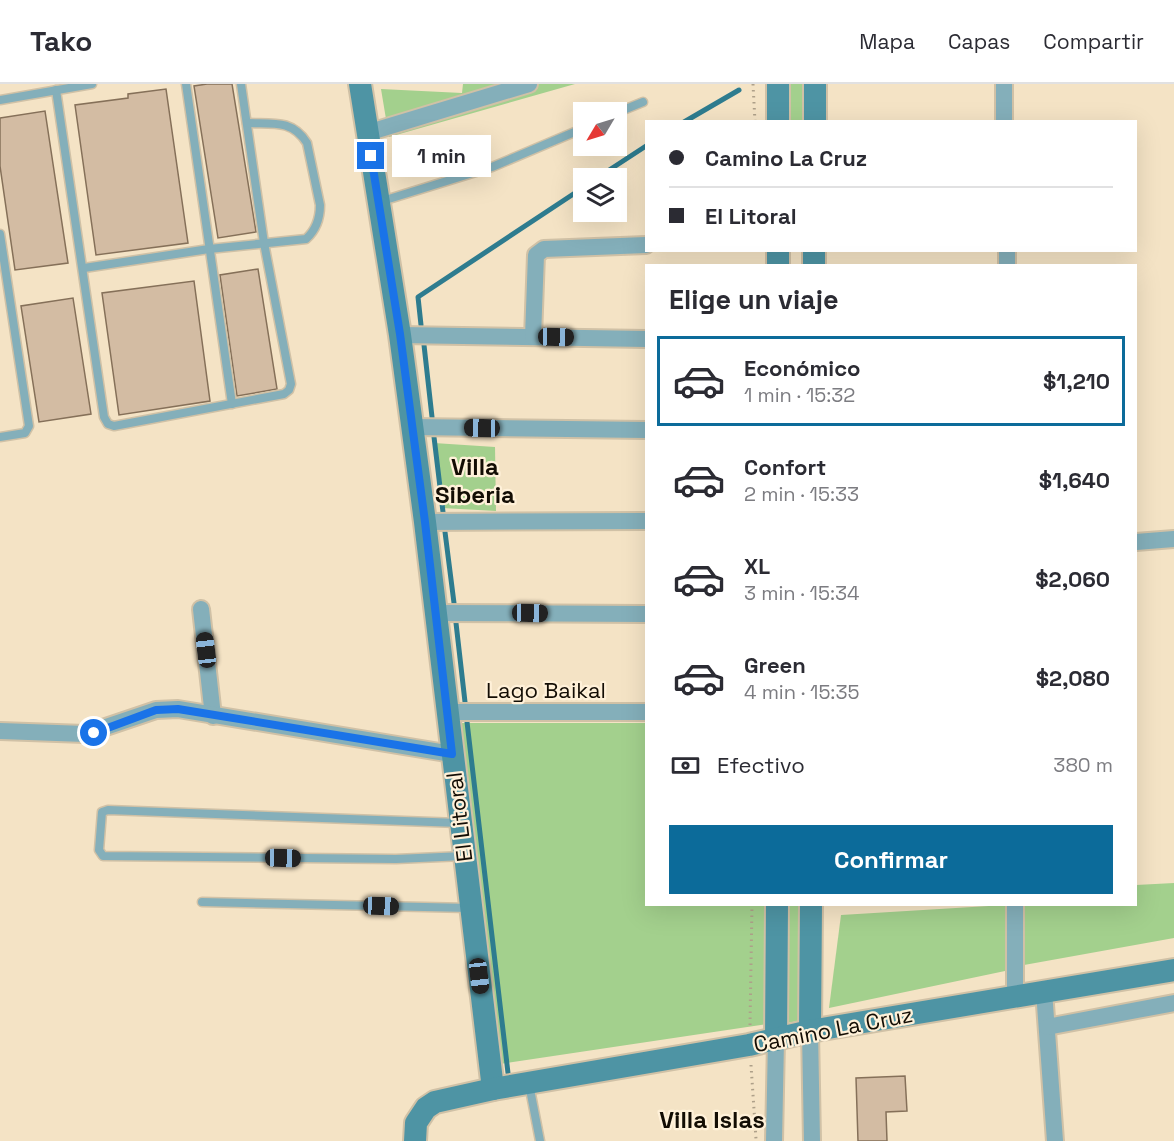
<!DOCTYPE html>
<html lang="es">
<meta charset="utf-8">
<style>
body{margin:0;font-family:"Space Grotesk",sans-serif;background:#f2f2f3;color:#2b2b33;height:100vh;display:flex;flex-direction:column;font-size:22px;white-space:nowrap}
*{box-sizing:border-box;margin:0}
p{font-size:20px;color:#7c7c81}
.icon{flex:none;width:33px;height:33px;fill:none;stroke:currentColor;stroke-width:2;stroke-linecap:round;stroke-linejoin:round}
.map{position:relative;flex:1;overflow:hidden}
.side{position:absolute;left:645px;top:180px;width:492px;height:642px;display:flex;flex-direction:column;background:#fff;border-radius:0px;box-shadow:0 6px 24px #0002}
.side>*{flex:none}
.hud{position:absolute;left:645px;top:36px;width:492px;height:132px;border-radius:0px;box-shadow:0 6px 24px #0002;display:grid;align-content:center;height:132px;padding:0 24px;background:#fff}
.needle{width:39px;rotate:232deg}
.fabs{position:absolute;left:573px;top:18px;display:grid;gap:12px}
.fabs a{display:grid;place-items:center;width:54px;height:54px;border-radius:0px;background:#fff;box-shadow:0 6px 24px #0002;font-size:30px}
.end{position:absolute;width:27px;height:27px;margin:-14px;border:8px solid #1a73e8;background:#fff;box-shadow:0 0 0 3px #fff}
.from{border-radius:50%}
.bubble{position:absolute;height:42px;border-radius:0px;background:#fff;box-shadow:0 6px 24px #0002;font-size:20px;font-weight:700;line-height:42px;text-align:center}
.car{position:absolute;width:18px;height:36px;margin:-18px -9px;border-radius:8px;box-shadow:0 0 4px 2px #0007;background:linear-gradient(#222 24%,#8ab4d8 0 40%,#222 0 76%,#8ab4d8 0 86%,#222 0)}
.hud b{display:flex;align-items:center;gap:21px;height:57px;font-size:22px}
.hud b+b{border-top:2px solid #e1e1e2}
.hud i{width:15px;height:15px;background:#2b2b33}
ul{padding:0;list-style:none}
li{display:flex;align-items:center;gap:18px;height:90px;margin:0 12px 9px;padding:0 12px;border:3px solid transparent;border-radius:0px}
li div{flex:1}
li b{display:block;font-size:22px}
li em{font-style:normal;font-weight:700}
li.on{border-color:#0c6b9a}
li>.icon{width:54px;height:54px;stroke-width:1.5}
h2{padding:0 24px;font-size:27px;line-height:72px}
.pay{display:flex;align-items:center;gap:15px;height:66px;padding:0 24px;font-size:22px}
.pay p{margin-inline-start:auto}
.action{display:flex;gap:12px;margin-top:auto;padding:12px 24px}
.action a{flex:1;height:69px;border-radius:0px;background:#0c6b9a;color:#fff;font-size:24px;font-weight:700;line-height:69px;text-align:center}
header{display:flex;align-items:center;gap:36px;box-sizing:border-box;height:84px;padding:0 30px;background:#fff;border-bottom:2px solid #e1e1e2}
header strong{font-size:28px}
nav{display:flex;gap:33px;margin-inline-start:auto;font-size:21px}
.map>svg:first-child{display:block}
.green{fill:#a3d08d}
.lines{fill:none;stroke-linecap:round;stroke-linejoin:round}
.stream{stroke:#2e7c8f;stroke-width:5}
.building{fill:#d3bca3;stroke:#857059;stroke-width:1.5}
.lane-casing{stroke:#d0c1a6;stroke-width:11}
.street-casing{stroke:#d0c1a6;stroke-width:20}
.secondary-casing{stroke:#d0c1a6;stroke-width:26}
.path{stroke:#aea089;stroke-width:3;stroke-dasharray:1.5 4.5;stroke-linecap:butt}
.lane{stroke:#84afba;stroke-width:8}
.street{stroke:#84afba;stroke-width:16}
.secondary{stroke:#4e94a4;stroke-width:22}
.route{stroke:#1a73e8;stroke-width:8}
.labels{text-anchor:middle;stroke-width:4.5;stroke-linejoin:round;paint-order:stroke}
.street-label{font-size:22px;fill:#130d04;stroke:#fff1d9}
.neighbourhood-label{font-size:24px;font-weight:bold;fill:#130d04;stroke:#fff1d9}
</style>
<header>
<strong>Tako</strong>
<nav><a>Mapa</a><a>Capas</a><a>Compartir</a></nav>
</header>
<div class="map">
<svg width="1174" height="1057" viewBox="0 0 1174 1057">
<rect width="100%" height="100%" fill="#f4e3c5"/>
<!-- green -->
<g class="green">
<polygon points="463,0 575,0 389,53 381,5 462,9"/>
<polygon points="780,0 812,0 812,37 780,38"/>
<polygon points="434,359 495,363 496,427 442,424"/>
<polygon points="452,639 646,639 646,820 768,821 767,940 500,980"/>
<polygon points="1174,799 1174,854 1024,881 1023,821 1136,820 1136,801"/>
<polygon points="786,821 806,821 805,936 786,939"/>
<polygon points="1005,821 1005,887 829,924 841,831"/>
</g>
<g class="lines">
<!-- stream -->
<g class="stream">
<polyline points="684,38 739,6"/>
<polyline points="597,94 646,62"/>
<polyline points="421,241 418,213 584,103"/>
<polyline points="424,261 432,333"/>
<polyline points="434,353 443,428"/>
<polyline points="445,448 454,519"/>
<polyline points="456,539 465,618"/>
<polyline points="467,638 508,989"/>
</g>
</g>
<!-- building -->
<g class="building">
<polygon points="207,0 232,0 256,148 218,154 194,2"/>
<polygon points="166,5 188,159 96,171 75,21 128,14 128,10"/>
<polygon points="45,27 68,179 15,186 0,82 0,34"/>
<polygon points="258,185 277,305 237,312 220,191"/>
<polygon points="194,197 210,317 119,331 102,209"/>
<polygon points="73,214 91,330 39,338 21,222"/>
<polygon points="905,992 907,1027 886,1028 887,1057 858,1057 856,994"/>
</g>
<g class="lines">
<defs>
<g id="lane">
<polyline points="186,0 232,320"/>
<polyline points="56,6 104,333 108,340 114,342 284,310 289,306 291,300 264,159 241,0"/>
<polyline points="0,16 92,0"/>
<polyline points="616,29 643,18"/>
<polyline points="379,118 492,83 584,44"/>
<polyline points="0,150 29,342 25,349 0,353"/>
<path d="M 84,184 L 209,165 L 306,155 C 316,146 320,135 320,121 L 307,59 C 292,35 272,40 247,39"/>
<polyline points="459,739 108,726 102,728 99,766 103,772 396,775 464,772"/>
<polyline points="202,818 470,824"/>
<polyline points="529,1000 540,1057"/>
</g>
<g id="street">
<polyline points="1004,0 1004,38"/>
<polyline points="367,49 529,0"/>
<polyline points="1007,166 1007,182"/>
<polyline points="400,251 646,255"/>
<polyline points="533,253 536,171 544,165 646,161"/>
<polyline points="412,343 646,346"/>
<polyline points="425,438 646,437"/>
<polyline points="1136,458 1174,455"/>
<polyline points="201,525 213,632"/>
<polyline points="436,529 646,530"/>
<polyline points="446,628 646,628"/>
<polyline points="0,647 85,650 156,626 178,625 452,670"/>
<polyline points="1015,820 1015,913"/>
<polyline points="1044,907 1055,1057"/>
<polyline points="1047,943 1174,919"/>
<polyline points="810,947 812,1057"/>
<polyline points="774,1057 776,956"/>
</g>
<g id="secondary">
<polyline points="360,0 400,251 425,438 493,1005"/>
<polyline points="778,0 778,38"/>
<polyline points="815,38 815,0"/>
<polyline points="778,166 778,182"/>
<polyline points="814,182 814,166"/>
<polyline points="810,947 811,820"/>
<polyline points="776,956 777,820"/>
<polyline points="415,1057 416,1039 426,1024 435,1018 493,1005 749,961 810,947 1174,886"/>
</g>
</defs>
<!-- lane casing -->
<use href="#lane" class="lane-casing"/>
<!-- street casing -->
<use href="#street" class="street-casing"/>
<!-- secondary casing -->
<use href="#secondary" class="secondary-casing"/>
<!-- path -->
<g class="path">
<polyline points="753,0 755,38"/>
<polyline points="750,941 752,820"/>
<polyline points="751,981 756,1055"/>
</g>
<!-- lane -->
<use href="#lane" class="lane"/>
<!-- street -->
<use href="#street" class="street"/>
<!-- secondary -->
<use href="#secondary" class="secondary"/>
</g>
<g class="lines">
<!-- route -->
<polyline class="route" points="94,649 156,626 178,625 452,670 425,438 400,250 371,72"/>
</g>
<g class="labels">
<!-- street labels -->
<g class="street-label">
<text x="546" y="614">Lago Baikal</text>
<text transform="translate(459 733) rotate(-97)" y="8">El Litoral</text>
<text transform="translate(833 945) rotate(-11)" y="8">Camino La Cruz</text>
</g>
<!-- neighbourhood labels -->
<g class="neighbourhood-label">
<text x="475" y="391">Villa<tspan x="475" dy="28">Siberia</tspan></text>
<text x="712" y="1044">Villa Islas</text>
</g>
</g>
</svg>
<div class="fabs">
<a><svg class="needle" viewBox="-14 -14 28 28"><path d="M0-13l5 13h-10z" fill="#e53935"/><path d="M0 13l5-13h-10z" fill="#7c7c81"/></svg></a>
<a><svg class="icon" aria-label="layers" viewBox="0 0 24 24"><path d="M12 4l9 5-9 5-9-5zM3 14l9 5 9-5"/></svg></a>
</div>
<i class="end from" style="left:94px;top:649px"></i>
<i class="end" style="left:371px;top:72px"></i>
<div class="bubble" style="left:392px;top:51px;width:99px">1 min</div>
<i class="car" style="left:556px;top:253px;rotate:91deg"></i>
<i class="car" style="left:482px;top:344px;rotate:271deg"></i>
<i class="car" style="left:530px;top:529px;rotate:91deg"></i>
<i class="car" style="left:206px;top:566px;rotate:353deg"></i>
<i class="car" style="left:283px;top:774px;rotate:91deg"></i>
<i class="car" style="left:381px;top:822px;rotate:92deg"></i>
<i class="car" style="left:479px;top:892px;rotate:173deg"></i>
<div class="hud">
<b><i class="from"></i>Camino La Cruz</b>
<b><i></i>El Litoral</b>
</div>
<section class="side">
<h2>Elige un viaje</h2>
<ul>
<li class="on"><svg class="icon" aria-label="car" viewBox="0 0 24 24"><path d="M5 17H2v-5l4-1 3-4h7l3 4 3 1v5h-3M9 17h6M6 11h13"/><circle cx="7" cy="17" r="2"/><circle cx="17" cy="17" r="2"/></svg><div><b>Económico</b><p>1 min · 15:32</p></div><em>$1,210</em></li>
<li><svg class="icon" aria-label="car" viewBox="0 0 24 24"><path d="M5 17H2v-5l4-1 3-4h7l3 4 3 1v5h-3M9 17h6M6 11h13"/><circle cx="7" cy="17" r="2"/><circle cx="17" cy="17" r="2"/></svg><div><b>Confort</b><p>2 min · 15:33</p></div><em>$1,640</em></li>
<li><svg class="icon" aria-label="car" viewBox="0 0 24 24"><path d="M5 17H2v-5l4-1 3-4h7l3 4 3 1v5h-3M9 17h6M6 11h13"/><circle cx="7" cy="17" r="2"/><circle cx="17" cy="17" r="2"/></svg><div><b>XL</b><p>3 min · 15:34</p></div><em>$2,060</em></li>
<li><svg class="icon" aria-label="car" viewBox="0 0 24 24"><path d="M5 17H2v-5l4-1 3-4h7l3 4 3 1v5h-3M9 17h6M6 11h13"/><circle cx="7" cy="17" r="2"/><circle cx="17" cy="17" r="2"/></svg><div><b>Green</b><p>4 min · 15:35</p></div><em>$2,080</em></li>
</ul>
<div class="pay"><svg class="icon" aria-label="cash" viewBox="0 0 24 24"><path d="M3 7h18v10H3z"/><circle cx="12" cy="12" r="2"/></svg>Efectivo<p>380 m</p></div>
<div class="action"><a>Confirmar</a></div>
</section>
</div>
